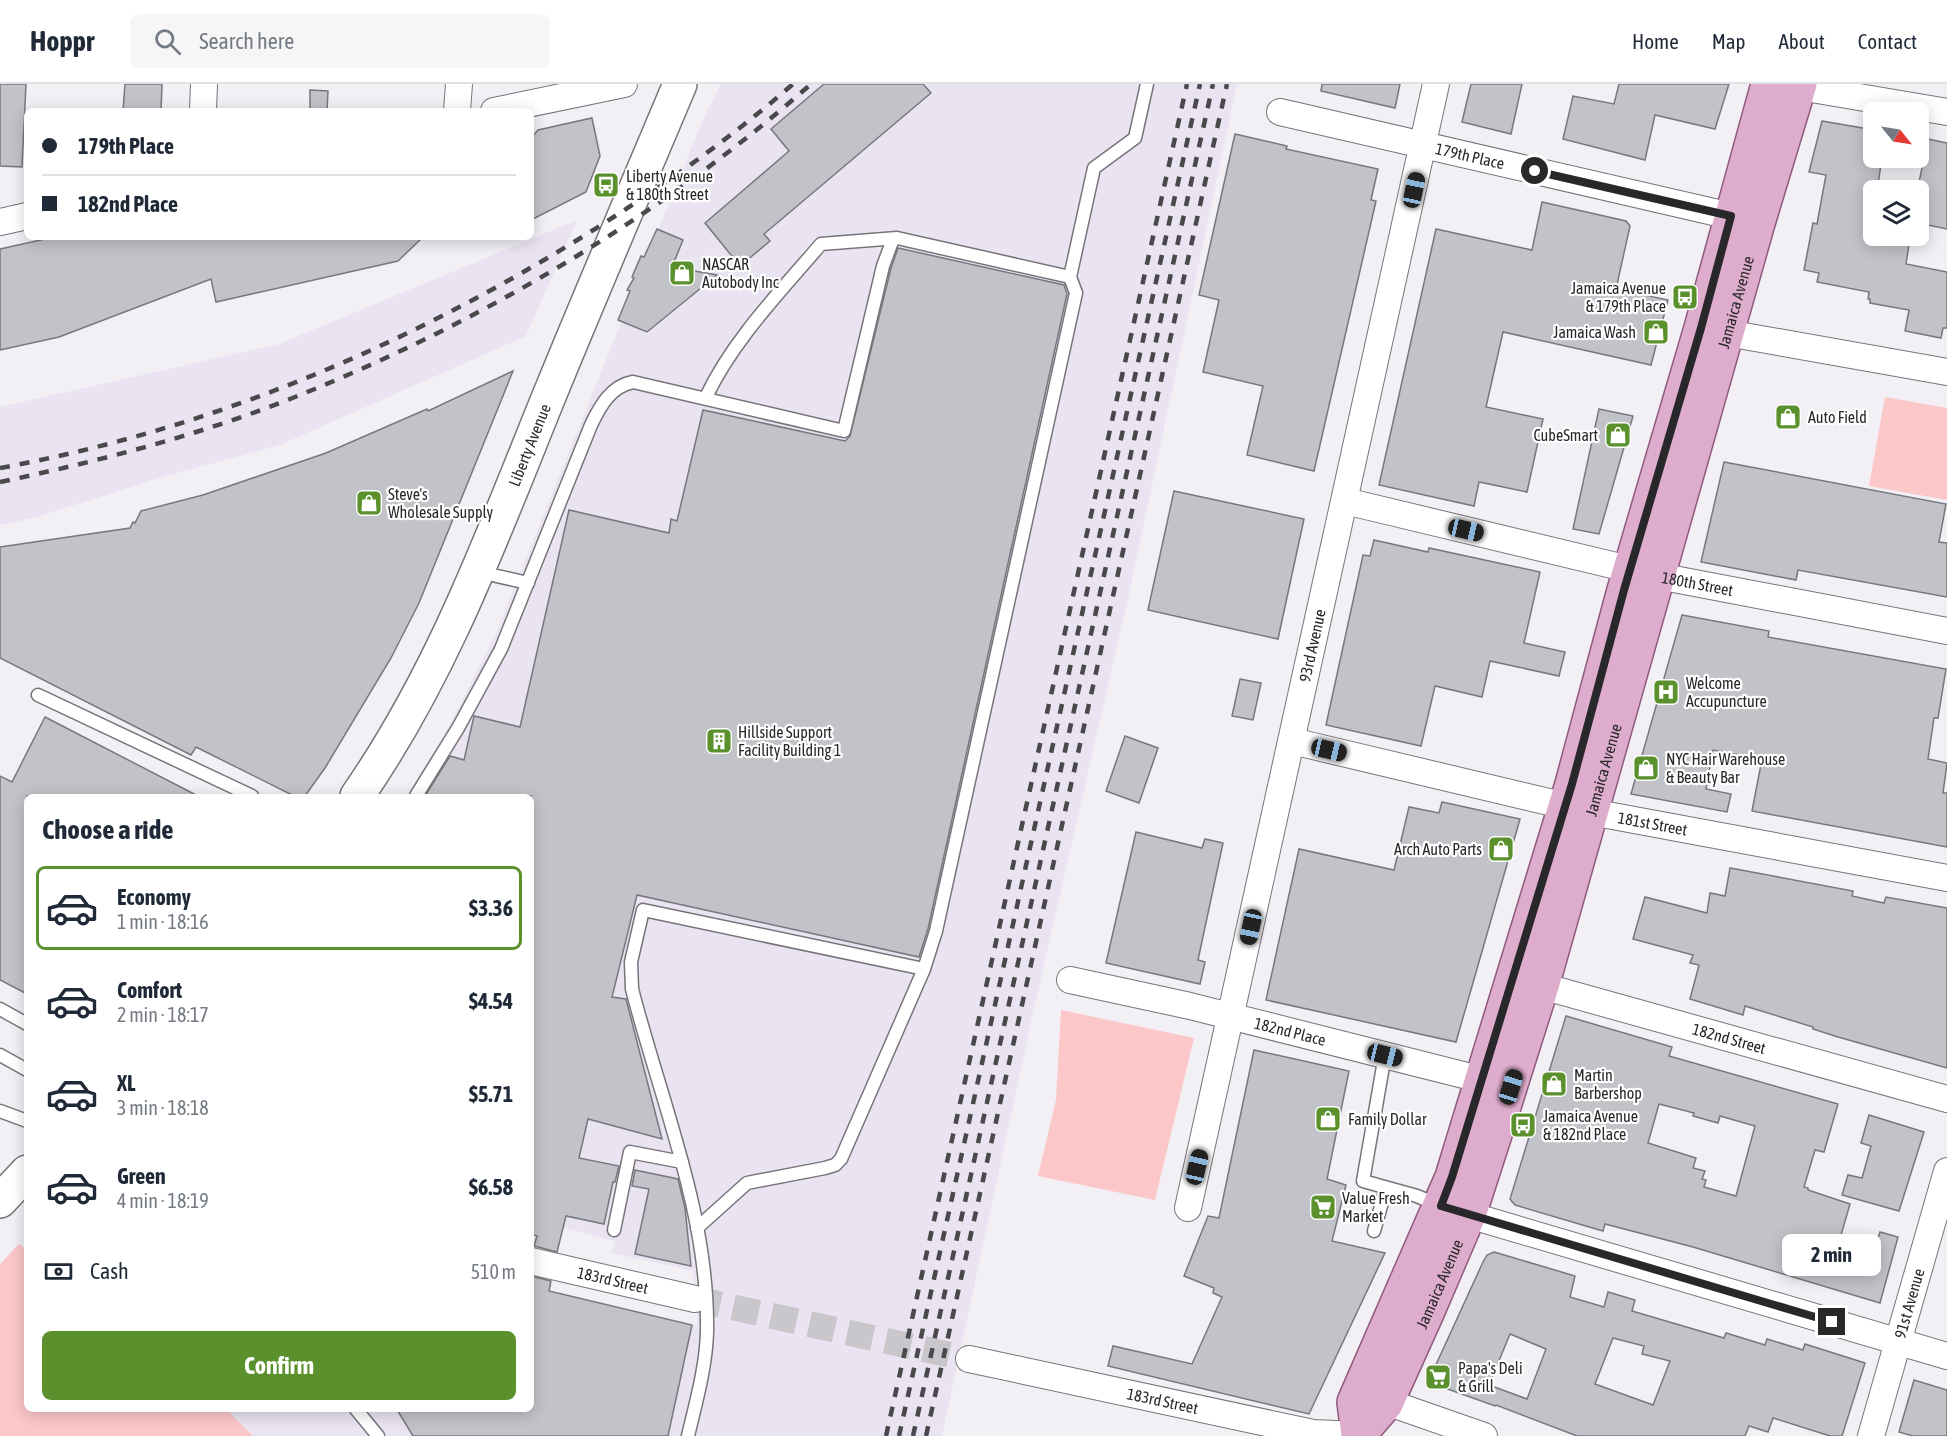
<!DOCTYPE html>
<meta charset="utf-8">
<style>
body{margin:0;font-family:"Asap Condensed",sans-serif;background:#f6f6f7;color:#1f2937;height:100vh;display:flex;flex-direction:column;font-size:22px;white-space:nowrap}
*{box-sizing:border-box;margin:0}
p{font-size:20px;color:#747a83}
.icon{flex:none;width:33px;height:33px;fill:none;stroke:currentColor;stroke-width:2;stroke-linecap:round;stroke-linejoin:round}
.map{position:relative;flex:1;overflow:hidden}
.side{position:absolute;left:24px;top:710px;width:510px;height:618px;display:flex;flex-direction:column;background:#fff;border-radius:9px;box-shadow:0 3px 15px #0003}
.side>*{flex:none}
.banner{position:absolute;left:24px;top:24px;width:510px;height:132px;border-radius:9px;box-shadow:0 3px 15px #0003;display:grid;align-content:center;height:132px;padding:0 18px;background:#fff}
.needle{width:39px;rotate:120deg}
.tools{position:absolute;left:1863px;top:18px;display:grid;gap:12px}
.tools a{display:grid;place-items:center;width:66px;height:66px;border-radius:9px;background:#fff;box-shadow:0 3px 15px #0003;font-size:30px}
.end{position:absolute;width:27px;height:27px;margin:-14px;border:8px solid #282729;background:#fff;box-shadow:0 0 0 3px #fff}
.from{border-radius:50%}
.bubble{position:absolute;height:42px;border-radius:9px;background:#fff;box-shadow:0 3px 15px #0003;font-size:20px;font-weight:700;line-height:42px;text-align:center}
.car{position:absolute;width:18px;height:36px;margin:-18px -9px;border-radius:8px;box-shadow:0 0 4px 2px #0007;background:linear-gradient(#222 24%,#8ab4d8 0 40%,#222 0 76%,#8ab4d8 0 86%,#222 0)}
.banner b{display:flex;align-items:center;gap:21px;height:57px;font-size:22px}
.banner b+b{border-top:2px solid #e0e1e3}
.banner i{width:15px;height:15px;background:#1f2937}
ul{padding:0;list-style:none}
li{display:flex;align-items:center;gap:18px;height:84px;margin:0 12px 9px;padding:0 6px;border:3px solid transparent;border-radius:9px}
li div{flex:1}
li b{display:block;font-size:22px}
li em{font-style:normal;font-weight:700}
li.selected{border-color:#5b912c}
li>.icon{width:54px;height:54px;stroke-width:1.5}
h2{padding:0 18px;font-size:27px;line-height:72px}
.pay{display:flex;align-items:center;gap:15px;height:66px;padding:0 18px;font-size:22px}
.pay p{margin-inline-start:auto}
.cta{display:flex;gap:12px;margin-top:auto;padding:12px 18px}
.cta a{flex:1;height:69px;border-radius:9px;background:#5b912c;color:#fff;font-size:24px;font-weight:700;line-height:69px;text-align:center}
header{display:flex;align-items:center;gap:36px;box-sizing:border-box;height:84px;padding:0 30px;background:#fff;border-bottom:2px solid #e0e1e3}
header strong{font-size:28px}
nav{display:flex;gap:33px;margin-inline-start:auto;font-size:21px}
.search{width:420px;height:54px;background:#f6f6f7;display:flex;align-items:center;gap:15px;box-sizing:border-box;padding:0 21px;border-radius:9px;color:#747a83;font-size:22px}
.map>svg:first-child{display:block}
.built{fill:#eae4f2}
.green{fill:#fcc7c9}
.building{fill:#c1c3c9;stroke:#76787d;stroke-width:1.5;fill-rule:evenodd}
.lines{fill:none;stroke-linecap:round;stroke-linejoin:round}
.minor-tunnel{stroke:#cac7cc;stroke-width:26;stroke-dasharray:26 13;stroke-linecap:butt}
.service-casing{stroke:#77747a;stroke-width:15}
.minor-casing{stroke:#77747a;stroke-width:28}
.secondary-casing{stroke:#77747a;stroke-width:36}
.primary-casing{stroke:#905a7e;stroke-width:36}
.service{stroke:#fff;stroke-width:12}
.minor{stroke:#fff;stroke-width:26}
.secondary{stroke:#fff;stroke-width:33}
.primary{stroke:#deadcd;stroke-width:33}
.rail{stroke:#49484a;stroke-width:4.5;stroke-dasharray:10 10;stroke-linecap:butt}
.route{stroke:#282729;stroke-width:8}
.labels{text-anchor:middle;stroke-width:4.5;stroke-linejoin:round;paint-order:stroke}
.street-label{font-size:16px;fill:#282729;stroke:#fff}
.poi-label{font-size:16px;fill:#282729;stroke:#fff;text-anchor:start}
</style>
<header>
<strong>Hoppr</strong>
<div class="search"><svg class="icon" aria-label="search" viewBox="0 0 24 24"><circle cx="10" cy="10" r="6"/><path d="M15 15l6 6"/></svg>Search here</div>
<nav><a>Home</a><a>Map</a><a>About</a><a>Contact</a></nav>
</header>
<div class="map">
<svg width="1947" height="1352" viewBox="0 0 1947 1352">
<rect width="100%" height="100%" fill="#f2eff5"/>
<!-- built -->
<g class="built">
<polygon points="721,0 1237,0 1127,519 1034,924 942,1352 253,1352 226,1325 531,1324 692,1241 698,1241 693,1187 612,1169 615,1157 564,1144 560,1156 531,1150 531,712 406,712 447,646 496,549 703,35"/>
<polygon points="577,136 526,252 280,361 163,393 37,433 0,441 0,323 279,260"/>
</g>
<!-- green -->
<g class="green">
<polygon points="1885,313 1947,324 1947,416 1869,402"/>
<polygon points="1061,926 1194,954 1155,1116 1038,1092 1056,1016"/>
<polygon points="19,1160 27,1166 27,1324 226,1325 253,1352 0,1352 0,1180"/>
</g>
<!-- building -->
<g class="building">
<polygon points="0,0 26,0 22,83 0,82"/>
<polygon points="125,0 162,0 161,27 123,27"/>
<polygon points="824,0 923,0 931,9 764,150 770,157 740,182 705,139 789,67 771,45"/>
<polygon points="1322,0 1400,0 1395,24 1321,7"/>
<polygon points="1471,0 1522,0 1511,50 1462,38"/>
<polygon points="1619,0 1729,0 1715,45 1655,31 1645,76 1563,55 1573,12 1614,20"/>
<polygon points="310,6 328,7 327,27 310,27"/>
<polygon points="592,34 600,72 586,108 531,136 531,54 538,46"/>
<polygon points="1822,37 1874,46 1874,74 1882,74 1878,100 1876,99 1874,106 1866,153 1909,160 1906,180 1947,188 1947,244 1943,244 1941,254 1905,247 1909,226 1870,219 1870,215 1868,215 1869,208 1817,198 1819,189 1804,186 1813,139 1817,140 1826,91 1809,88"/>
<polygon points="1235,50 1287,62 1286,65 1378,85 1371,116 1376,117 1314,387 1247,371 1263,302 1203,288 1219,216 1199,211"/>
<polygon points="1928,55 1947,59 1947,145 1918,139 1918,103"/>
<polygon points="1542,118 1626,137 1630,142 1616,205 1668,216 1651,281 1503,248 1486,323 1543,335 1527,408 1479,398 1474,422 1379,401 1436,145 1532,166"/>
<polygon points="657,145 683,156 672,183 717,191 647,248 618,236 630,207 627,206 634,194 632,193 641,172 644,173"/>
<polygon points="54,153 423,153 398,177 216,218 211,195 59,253 0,266 0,165"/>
<polygon points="898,164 1064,201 1067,210 928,845 919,873 637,811 612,913 626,915 662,1055 588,1035 579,1074 619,1082 615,1098 613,1098 604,1140 566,1132 557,1168 534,1162 537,1152 531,1150 531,712 425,712 450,672 464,676 474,632 520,643 569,426 669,449 671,435 677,437 703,326 845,357 850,352 891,184"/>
<polygon points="513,287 419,519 391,574 325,684 305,712 294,712 196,663 191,671 0,574 0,463 130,444 133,438 135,439 141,427 203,411 326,369 427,325 428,327"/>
<polygon points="1599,325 1633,332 1599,450 1573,445"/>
<polygon points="1724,378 1946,420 1939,458 1947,459 1947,513 1798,486 1796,496 1701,478"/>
<polygon points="1174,407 1304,435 1278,555 1148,526"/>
<polygon points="1374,456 1428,468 1429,464 1540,488 1524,559 1565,568 1559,592 1490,577 1482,613 1435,602 1421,662 1326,641 1363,471 1370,472"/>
<polygon points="1682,531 1769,547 1768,553 1946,585 1938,634 1934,634 1928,675 1947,679 1943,709 1947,709 1947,763 1752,727 1762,675 1713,666 1706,705 1731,710 1727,728 1631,710"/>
<polygon points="1240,595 1261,599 1253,636 1232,632"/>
<polygon points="45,633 198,712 27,712 27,910 0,896 0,692 12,698"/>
<polygon points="1125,652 1158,664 1139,719 1106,707"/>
<polygon points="1442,718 1520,735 1456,958 1266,916 1299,765 1394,786 1409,723 1439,729"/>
<polygon points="1136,748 1202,764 1205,755 1223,759 1198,876 1205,878 1200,900 1106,879"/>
<polygon points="1730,784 1853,807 1852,812 1884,819 1886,813 1947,824 1947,984 1838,953 1813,945 1813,943 1745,922 1743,931 1690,915 1699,881 1690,879 1693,871 1633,855 1645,813 1707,829 1710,809 1725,812"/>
<path d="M 1566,932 L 1672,963 L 1669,972 L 1838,1020 L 1824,1068 L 1815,1066 L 1804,1103 L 1808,1104 L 1808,1106 L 1850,1120 L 1839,1158 L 1874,1168 L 1880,1148 L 1898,1153 L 1880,1219 L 1693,1163 L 1605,1140 L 1603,1147 L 1515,1121 L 1510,1115 ZM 1659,1020 L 1694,1029 L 1693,1032 L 1718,1039 L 1720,1032 L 1755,1042 L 1736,1112 L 1704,1103 L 1706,1096 L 1702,1095 L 1705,1087 L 1693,1084 L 1696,1074 L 1648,1059 Z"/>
<polygon points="1254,966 1349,987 1327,1095 1346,1101 1332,1157 1385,1169 1309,1330 1108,1282 1113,1262 1192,1280 1222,1213 1213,1209 1214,1204 1184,1192 1208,1132 1219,1134"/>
<polygon points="1869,1031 1924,1048 1899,1127 1842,1111 1848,1091 1862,1094 1871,1062 1861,1059"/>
<polygon points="635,1086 678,1095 685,1124 691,1182 635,1170 649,1105 632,1102"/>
<path d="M 1494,1168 L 1575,1192 L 1570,1213 L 1604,1223 L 1608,1208 L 1635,1216 L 1632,1227 L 1724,1254 L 1726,1249 L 1765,1261 L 1767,1255 L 1803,1266 L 1805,1260 L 1865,1279 L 1842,1352 L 1830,1352 L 1773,1334 L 1768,1348 L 1749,1342 L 1745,1352 L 1577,1352 L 1496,1321 L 1495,1322 L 1428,1298 L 1483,1178 L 1487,1171 ZM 1510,1250 L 1546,1265 L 1527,1315 L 1489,1301 ZM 1613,1254 L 1644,1262 L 1642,1270 L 1670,1277 L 1653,1321 L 1595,1300 Z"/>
<polygon points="531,1192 551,1197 549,1207 692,1241 668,1352 413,1352 396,1324 531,1324"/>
<polygon points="1914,1296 1947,1306 1947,1352 1913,1352 1899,1348"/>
</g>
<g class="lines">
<!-- minor-tunnel -->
<polyline class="minor-tunnel" points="695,1215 969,1275"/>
<defs>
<g id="service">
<path d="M 706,313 C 733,256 780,208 821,160 L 897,154 L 1070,193"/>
<polyline points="479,488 528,499"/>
<polyline points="38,611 252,712"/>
<path d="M 416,712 L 458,644 L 501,565 L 591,341 C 600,322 611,302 633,298 L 844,347 L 883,182 L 893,155"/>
<polyline points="0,925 27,940"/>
<polyline points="0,971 27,986"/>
<polyline points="1385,971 1363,1097 1417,1112 1438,1121"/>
<polyline points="0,1027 27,1037"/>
<polyline points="697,1144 747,1099 825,1084 835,1081 841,1075 924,885 936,847 1076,209 1070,193 1094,84 1135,54 1147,0"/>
<polyline points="614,1146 630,1068 682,1078"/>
<polyline points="1374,1147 1386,1104"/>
<polyline points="355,1324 378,1352"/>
<path d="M 688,1352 C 696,1318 706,1283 707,1248 C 709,1130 661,1018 632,905 L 631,878 L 643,826 L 924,885"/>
</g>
<g id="minor">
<polyline points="1782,0 1947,28"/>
<polyline points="203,27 204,0"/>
<polyline points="457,27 459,0"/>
<polyline points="494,27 624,0"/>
<path id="s1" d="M 1280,28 L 1731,132"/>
<polyline points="0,138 27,132"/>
<polyline points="1710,246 1947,288"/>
<path id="s2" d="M 1345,417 L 1658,492 L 1947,547"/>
<path id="s3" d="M 1292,657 L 1591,728 L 1947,794"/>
<path id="s4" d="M 1070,896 L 1190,922 L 1499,1000"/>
<path id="s5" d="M 1524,897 L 1947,1015"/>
<path id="s6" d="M 1188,1124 L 1436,0"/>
<polyline points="1452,1126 1947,1272"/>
<path id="s7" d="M 531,1177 L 695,1215"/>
<path id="s8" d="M 969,1275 L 1313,1349 L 1358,1351"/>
<polyline points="1370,1320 1398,1322 1484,1352"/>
<path id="s9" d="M 1871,1352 L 1947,1087"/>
</g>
<g id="secondary">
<path id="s10" d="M 357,712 C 441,591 490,458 545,322 C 589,214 635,107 680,0"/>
<polyline points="0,1117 27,1088"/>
</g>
<g id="primary">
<polyline points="1358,1351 1354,1318 1452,1093 1572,700 1624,506 1701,244 1768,0"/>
<path id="s11" d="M 1358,1352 L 1386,1320 L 1427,1229 L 1469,1131 L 1500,1035 L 1542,902 L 1758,139 L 1800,0"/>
</g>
</defs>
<!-- service casing -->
<use href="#service" class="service-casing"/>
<!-- minor casing -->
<use href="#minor" class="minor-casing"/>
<!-- secondary casing -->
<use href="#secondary" class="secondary-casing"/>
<!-- primary casing -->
<use href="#primary" class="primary-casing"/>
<!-- service -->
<use href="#service" class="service"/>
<!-- minor -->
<use href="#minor" class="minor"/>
<!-- secondary -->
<use href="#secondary" class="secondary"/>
<!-- primary -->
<use href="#primary" class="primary"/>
<!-- rail -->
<g class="rail">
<path d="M 0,384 C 213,345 412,260 595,145 C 664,101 731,54 793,0"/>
<path d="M 0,398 C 100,377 200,351 295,313 C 482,238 660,133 811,0"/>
<polyline points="886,1352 1187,0"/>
<polyline points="899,1352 1200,0"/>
<polyline points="913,1352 1213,0"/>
<polyline points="926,1352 1227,0"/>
</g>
</g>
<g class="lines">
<!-- route -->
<polyline class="route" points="1535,87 1731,132 1701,244 1624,506 1572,700 1452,1093 1441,1122 1832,1238"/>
</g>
<!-- icons -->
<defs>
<symbol id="bus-square" viewBox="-11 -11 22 22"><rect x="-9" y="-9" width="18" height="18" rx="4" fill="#5b912c" stroke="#fff"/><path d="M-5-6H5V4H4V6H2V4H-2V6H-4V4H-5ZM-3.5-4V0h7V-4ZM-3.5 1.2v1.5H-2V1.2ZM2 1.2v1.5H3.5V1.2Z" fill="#fff"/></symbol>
<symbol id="shop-square" viewBox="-11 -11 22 22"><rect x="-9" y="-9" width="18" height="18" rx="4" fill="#5b912c" stroke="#fff"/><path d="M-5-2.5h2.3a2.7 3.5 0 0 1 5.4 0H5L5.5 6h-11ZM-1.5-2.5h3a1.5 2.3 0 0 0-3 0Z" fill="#fff"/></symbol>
<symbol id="hospital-square" viewBox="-11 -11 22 22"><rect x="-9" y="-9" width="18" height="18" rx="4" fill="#5b912c" stroke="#fff"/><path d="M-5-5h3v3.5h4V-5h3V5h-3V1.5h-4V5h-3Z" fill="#fff"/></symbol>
<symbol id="building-square" viewBox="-11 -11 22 22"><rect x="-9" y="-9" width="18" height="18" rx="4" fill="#5b912c" stroke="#fff"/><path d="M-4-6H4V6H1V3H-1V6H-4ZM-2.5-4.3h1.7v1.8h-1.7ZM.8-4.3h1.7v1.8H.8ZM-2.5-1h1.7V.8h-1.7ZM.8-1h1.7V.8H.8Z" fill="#fff"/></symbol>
<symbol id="supermarket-square" viewBox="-11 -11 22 22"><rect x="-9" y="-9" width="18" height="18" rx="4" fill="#5b912c" stroke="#fff"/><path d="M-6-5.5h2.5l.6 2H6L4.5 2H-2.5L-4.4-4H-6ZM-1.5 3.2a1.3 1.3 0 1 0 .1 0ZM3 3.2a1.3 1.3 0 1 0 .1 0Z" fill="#fff"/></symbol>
</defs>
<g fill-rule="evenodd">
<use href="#bus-square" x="591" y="86" width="30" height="30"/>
<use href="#shop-square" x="667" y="174" width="30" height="30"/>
<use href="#bus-square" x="1670" y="198" width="30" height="30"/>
<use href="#shop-square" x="1641" y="233" width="30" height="30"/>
<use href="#shop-square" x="1773" y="318" width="30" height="30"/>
<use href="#shop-square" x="1603" y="336" width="30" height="30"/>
<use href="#shop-square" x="354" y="404" width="30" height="30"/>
<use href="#hospital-square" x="1651" y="593" width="30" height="30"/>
<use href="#building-square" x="704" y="642" width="30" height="30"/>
<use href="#shop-square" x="1631" y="669" width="30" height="30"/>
<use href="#shop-square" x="1486" y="750" width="30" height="30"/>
<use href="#shop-square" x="1539" y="985" width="30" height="30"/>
<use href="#shop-square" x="1313" y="1020" width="30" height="30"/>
<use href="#bus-square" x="1508" y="1026" width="30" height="30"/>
<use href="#supermarket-square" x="1308" y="1108" width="30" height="30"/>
<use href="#supermarket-square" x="1423" y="1278" width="30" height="30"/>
</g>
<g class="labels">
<!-- street labels -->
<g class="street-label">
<text dy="6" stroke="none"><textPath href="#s1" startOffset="195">179th Place</textPath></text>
<text dy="6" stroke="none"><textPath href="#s11" startOffset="1200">Jamaica Avenue</textPath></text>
<text dy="6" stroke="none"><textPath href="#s10" startOffset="392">Liberty Avenue</textPath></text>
<text dy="6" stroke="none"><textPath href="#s2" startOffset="362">180th Street</textPath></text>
<text dy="6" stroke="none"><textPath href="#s6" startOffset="576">93rd Avenue</textPath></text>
<text dy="6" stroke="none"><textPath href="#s11" startOffset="714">Jamaica Avenue</textPath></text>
<text dy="6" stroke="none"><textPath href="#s3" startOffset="370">181st Street</textPath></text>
<text dy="6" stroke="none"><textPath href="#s4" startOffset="226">182nd Place</textPath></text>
<text dy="6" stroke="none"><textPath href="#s5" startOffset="213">182nd Street</textPath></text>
<text dy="6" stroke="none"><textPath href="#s7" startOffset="84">183rd Street</textPath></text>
<text dy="6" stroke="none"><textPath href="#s11" startOffset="174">Jamaica Avenue</textPath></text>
<text dy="6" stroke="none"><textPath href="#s9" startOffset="138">91st Avenue</textPath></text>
<text dy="6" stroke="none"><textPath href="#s8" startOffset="198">183rd Street</textPath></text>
</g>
<!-- poi labels -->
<g class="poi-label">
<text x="626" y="98">Liberty Avenue<tspan x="626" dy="18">&amp; 180th Street</tspan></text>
<text x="702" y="186">NASCAR<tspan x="702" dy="18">Autobody Inc</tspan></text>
<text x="1666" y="210" text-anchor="end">Jamaica Avenue<tspan x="1666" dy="18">&amp; 179th Place</tspan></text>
<text x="1636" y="254" text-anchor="end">Jamaica Wash</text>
<text x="1808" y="339">Auto Field</text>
<text x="1598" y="357" text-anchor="end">CubeSmart</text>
<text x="388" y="416">Steve's<tspan x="388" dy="18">Wholesale Supply</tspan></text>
<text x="1686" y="605">Welcome<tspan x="1686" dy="18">Accupuncture</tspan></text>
<text x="738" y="654">Hillside Support<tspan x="738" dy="18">Facility Building 1</tspan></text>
<text x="1666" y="681">NYC Hair Warehouse<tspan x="1666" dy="18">&amp; Beauty Bar</tspan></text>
<text x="1482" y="771" text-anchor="end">Arch Auto Parts</text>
<text x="1574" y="997">Martin<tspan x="1574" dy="18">Barbershop</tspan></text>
<text x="1543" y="1038">Jamaica Avenue<tspan x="1543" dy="18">&amp; 182nd Place</tspan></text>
<text x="1348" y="1041">Family Dollar</text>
<text x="1342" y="1120">Value Fresh<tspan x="1342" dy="18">Market</tspan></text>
<text x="1458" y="1290">Papa's Deli<tspan x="1458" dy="18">&amp; Grill</tspan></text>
</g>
</g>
</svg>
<div class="tools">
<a><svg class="needle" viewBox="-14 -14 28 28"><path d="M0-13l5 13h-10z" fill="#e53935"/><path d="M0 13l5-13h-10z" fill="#747a83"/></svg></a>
<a><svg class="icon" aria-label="layers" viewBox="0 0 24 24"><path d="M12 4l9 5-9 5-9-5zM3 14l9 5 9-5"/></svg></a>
</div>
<i class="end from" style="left:1535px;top:87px"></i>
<i class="end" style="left:1832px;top:1238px"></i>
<div class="bubble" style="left:1782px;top:1150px;width:99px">2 min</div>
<i class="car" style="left:1414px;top:106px;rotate:12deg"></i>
<i class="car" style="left:1466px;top:446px;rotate:103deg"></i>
<i class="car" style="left:1329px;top:666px;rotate:103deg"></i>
<i class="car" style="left:1251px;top:843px;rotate:192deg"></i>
<i class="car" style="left:1385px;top:971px;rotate:104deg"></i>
<i class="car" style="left:1511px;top:1003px;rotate:17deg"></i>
<i class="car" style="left:1197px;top:1083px;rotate:13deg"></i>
<div class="banner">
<b><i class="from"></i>179th Place</b>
<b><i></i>182nd Place</b>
</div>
<section class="side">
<h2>Choose a ride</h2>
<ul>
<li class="selected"><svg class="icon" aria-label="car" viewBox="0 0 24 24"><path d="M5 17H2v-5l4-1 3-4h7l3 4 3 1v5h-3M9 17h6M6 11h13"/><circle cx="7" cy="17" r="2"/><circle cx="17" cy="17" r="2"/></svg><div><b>Economy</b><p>1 min · 18:16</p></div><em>$3.36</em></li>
<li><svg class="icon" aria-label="car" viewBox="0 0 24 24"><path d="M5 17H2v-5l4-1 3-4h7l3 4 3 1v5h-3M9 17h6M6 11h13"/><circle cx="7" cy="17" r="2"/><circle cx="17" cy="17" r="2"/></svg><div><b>Comfort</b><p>2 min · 18:17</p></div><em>$4.54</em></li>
<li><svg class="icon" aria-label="car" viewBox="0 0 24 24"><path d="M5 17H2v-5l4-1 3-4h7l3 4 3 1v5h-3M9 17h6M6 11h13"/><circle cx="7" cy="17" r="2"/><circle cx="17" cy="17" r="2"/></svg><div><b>XL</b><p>3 min · 18:18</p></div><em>$5.71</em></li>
<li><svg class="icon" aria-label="car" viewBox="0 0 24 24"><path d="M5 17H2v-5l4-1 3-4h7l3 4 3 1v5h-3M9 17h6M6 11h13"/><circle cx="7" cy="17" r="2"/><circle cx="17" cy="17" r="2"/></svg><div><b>Green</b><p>4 min · 18:19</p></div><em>$6.58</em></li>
</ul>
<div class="pay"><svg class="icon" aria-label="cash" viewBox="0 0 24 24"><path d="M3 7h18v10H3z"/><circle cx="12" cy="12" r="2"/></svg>Cash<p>510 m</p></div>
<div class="cta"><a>Confirm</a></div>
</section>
</div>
